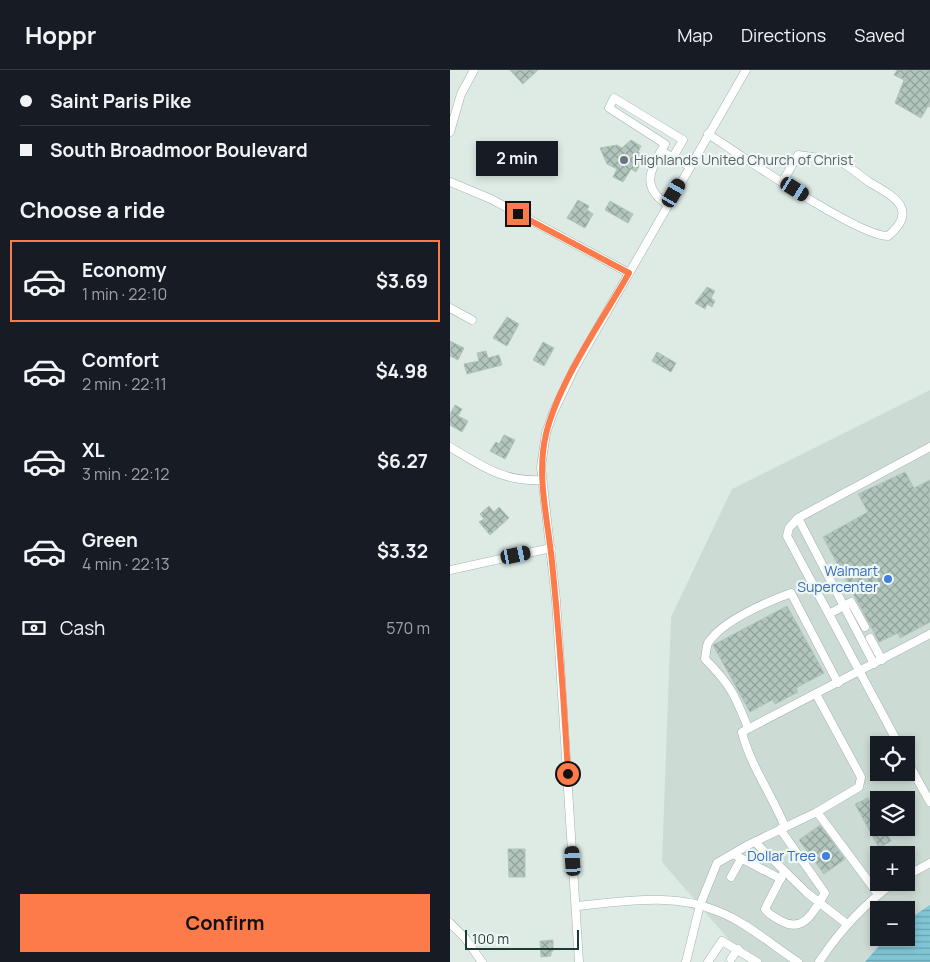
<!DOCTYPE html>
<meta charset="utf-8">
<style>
body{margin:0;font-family:Manrope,sans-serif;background:#242831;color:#f1f3f6;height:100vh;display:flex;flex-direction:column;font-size:19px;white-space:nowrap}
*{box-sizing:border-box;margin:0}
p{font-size:16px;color:#9ea1a6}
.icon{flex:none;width:28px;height:28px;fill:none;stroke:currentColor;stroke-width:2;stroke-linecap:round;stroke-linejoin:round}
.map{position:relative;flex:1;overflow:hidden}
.panel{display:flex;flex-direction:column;background:#171b24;width:450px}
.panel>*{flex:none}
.banner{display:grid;align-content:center;height:110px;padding:0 20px;background:#171b24}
.buttons{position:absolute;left:420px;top:666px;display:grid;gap:10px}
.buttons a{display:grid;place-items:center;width:45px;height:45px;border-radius:0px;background:#171b24;box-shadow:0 2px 8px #0003;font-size:25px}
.scale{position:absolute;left:15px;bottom:12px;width:114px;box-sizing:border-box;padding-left:5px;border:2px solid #1e3c35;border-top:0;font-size:14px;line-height:18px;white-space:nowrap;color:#1e3c35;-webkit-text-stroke:4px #eef7f3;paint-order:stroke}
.end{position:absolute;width:22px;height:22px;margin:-11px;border:6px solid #fd7a4a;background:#111;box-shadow:0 0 0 2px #111}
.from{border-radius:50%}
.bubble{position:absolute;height:35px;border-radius:0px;background:#171b24;box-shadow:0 2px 8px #0003;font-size:16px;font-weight:700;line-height:35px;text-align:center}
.car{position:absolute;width:15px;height:30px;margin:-15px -8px;border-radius:6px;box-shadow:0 0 4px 1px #0007;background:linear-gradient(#222 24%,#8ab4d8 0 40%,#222 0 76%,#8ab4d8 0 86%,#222 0)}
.banner b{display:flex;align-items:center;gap:18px;height:48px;font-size:19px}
.banner b+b{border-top:1px solid #363941}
.banner i{width:12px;height:12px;background:#f1f3f6}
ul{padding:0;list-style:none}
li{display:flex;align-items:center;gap:15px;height:82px;margin:0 10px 8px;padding:0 10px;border:2px solid transparent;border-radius:0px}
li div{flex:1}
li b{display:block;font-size:19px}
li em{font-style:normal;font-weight:700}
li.selected{border-color:#fd7a4a}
li>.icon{width:45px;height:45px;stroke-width:1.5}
h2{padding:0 20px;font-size:22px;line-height:60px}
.pay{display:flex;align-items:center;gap:12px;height:55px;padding:0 20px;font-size:19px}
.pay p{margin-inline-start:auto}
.cta{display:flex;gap:10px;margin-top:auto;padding:10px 20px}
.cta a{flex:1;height:58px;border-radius:0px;background:#fd7a4a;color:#111;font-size:20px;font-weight:700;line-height:58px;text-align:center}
header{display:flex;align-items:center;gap:30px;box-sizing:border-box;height:70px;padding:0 25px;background:#171b24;border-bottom:1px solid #363941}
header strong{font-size:24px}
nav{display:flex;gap:28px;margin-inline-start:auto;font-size:18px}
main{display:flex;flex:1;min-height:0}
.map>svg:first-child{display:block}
.built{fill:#ccdbd4;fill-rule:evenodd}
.water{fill:url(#water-rules)}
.building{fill:url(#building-cross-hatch);stroke:#b0c5bd}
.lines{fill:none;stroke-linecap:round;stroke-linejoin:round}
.minor-casing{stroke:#a1b3ad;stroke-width:9}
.minor{stroke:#fff;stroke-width:8}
.route{stroke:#fd7a4a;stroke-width:6}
.worship-dot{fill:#6b7280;stroke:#eef7f3;stroke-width:2}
.shop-dot{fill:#3f7fe0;stroke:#eef7f3;stroke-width:2}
.labels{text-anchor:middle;stroke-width:4.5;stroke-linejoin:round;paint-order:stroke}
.worship-label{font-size:14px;fill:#5b616d;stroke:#eef7f3;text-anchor:start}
.shop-label{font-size:14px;fill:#366cbe;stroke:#eef7f3;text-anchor:end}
</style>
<header>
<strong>Hoppr</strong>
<nav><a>Map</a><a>Directions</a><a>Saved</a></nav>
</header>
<main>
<section class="panel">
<div class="banner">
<b><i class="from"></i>Saint Paris Pike</b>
<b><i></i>South Broadmoor Boulevard</b>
</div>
<h2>Choose a ride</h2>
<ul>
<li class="selected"><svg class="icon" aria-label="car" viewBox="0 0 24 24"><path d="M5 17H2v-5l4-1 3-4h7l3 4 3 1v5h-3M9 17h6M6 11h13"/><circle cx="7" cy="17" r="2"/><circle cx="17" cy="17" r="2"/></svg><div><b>Economy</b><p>1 min · 22:10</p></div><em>$3.69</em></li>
<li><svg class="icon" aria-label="car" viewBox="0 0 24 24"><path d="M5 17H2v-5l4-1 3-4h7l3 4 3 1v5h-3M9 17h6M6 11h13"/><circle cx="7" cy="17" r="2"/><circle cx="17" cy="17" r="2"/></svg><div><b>Comfort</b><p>2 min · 22:11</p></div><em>$4.98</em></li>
<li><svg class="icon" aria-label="car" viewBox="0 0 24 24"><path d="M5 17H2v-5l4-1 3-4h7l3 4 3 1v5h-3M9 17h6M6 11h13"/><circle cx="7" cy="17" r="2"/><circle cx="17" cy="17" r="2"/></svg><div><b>XL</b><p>3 min · 22:12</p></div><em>$6.27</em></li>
<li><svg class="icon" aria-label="car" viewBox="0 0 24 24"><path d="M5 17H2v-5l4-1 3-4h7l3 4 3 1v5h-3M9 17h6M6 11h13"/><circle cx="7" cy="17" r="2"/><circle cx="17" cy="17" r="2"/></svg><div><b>Green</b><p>4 min · 22:13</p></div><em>$3.32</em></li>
</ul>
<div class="pay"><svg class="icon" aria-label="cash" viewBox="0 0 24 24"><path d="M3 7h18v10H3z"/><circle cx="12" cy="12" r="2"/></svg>Cash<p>570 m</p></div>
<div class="cta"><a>Confirm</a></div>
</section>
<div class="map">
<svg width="480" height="892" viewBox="0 0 480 892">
<defs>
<pattern id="water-rules" width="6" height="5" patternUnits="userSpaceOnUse" patternTransform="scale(1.25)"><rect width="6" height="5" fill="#81c6d5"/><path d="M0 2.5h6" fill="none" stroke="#69a2ae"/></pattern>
<pattern id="building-cross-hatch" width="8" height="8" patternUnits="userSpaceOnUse" patternTransform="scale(1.25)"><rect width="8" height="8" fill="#b3c6be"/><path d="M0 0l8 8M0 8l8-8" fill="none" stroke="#91a29b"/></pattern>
</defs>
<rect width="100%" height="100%" fill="#deebe5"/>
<!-- built -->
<path class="built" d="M 480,320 L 480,892 L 298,892 L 212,792 L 221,547 L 282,419 ZM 429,675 L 456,675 L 456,702 L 429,702 ZM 429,730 L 456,730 L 456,758 L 429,758 ZM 429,785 L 456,785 L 456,812 L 429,812 ZM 429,840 L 456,840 L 456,868 L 429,868 Z"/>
<!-- water -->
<polygon class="water" points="480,835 480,892 415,892 436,868 456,868 456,851"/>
<!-- building -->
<g class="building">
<polygon points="60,0 88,0 73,14"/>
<polygon points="447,0 480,0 480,37 478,36 471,48 445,33 454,10 444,5"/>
<polygon points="181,70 191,76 188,82 194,86 186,102 181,99 173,112 163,107 167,99 157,94 150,78 167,75 172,78"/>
<polygon points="128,130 139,136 137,140 143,144 135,158 117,148"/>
<polygon points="160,131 183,144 178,153 155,140"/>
<polygon points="257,217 265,221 261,228 265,231 262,237 257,234 255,239 245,233"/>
<polygon points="57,247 69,254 57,276 43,268"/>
<polygon points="0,271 14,278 8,290 0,286"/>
<polygon points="93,272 104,278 94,296 83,290"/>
<polygon points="36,281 38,288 49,285 52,295 17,304 14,294 29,291 27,283"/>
<polygon points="207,282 226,293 221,302 202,291"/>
<polygon points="5,335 12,339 8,346 18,351 12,362 0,355 0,344"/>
<polygon points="54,365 65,370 55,389 40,381 46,372 49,374"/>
<polygon points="455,402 464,418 480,410 480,552 450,568 448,563 429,572 373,467 418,442 408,424"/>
<polygon points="39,436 44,442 49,437 59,448 40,465 29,452 34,449 30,444"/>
<polygon points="337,536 374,603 346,618 348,622 325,634 322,630 300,642 263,575"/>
<polygon points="418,728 429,748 429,758 434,758 441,771 429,778 405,734"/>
<polygon points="370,755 395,789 374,804 349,770"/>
<polygon points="58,779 75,779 75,807 59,807"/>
<polygon points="103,870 103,881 101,882 101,886 91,887 90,871"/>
</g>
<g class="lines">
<defs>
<g id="minor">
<polyline points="0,62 11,24 24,0"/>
<path d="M 258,64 C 289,84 409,167 438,166 C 470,139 443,126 419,112 C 409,105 400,97 390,91 L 348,85 L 333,111"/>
<polyline points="211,81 215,74 159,38 164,28 233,70 223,87"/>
<polyline points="0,112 41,129 179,203"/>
<path d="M 218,135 C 192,118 199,102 211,81 L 239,96"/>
<polyline points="0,238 22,250"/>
<path d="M 0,377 C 32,396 53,412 92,410"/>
<polyline points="348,448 424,594"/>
<polyline points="0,500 101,478"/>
<polyline points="379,544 401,532 415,557"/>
<polyline points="420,568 432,590"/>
<polyline points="366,624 411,707 409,717 367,742"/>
<path d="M 298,658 C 285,625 280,614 255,589 C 256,584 256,578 258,573 C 272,551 317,532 341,523 L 388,613"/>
<polyline points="449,675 337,466 339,458 348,448 480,377"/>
<polyline points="456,689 480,732"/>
<path d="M 335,757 C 322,725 300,695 292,662 L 480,564"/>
<path d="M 330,759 L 375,823 C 364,840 355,864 331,851 C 325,847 319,845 315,839 L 334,802"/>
<polyline points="305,772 357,823 397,854"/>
<polyline points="283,784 331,809"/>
<polyline points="456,806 480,793"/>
<polyline points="281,807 291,789"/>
<path d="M 126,836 C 172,832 223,822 267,841 C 296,852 322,875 348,892"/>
<polyline points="0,853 15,868 32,892"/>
<polyline points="281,889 288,879"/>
<polyline points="129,892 106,530 91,397 96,363 103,343 124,299 296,0"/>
<polyline points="236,892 250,835 267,793 300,774 367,742 428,824"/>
<polyline points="258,892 272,871 307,892"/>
<path d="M 369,892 C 390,860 414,834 445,812"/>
</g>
</defs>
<!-- minor casing -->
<use href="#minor" class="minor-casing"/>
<!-- minor -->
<use href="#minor" class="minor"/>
</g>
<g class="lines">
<!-- route -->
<path class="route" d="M 68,144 L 179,203 C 152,251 109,311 96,364 C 86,406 98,450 102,492 C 109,562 114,633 118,704"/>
</g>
<!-- markers -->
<circle class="worship-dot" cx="174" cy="90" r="5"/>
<g class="shop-dot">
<circle cx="438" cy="509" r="5"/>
<circle cx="376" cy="786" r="5"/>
</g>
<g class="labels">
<!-- worship labels -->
<g class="worship-label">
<text x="184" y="95">Highlands United Church of Christ</text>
</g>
<!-- shop labels -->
<g class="shop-label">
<text x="428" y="506">Walmart<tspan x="428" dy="16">Supercenter</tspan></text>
<text x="366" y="791">Dollar Tree</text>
</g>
</g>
</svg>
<div class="buttons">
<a><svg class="icon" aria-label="locate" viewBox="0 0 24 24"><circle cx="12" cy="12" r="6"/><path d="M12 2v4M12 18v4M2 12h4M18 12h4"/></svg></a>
<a><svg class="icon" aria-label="layers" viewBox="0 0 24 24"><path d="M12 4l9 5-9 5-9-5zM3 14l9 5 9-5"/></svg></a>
<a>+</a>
<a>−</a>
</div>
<div class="scale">100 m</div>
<i class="end from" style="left:118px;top:704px"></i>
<i class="end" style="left:68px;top:144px"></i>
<div class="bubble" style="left:26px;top:71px;width:82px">2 min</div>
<i class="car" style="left:345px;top:119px;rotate:122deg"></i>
<i class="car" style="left:224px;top:123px;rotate:30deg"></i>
<i class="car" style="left:66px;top:485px;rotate:78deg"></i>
<i class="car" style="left:123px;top:791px;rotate:356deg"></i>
</div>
</main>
